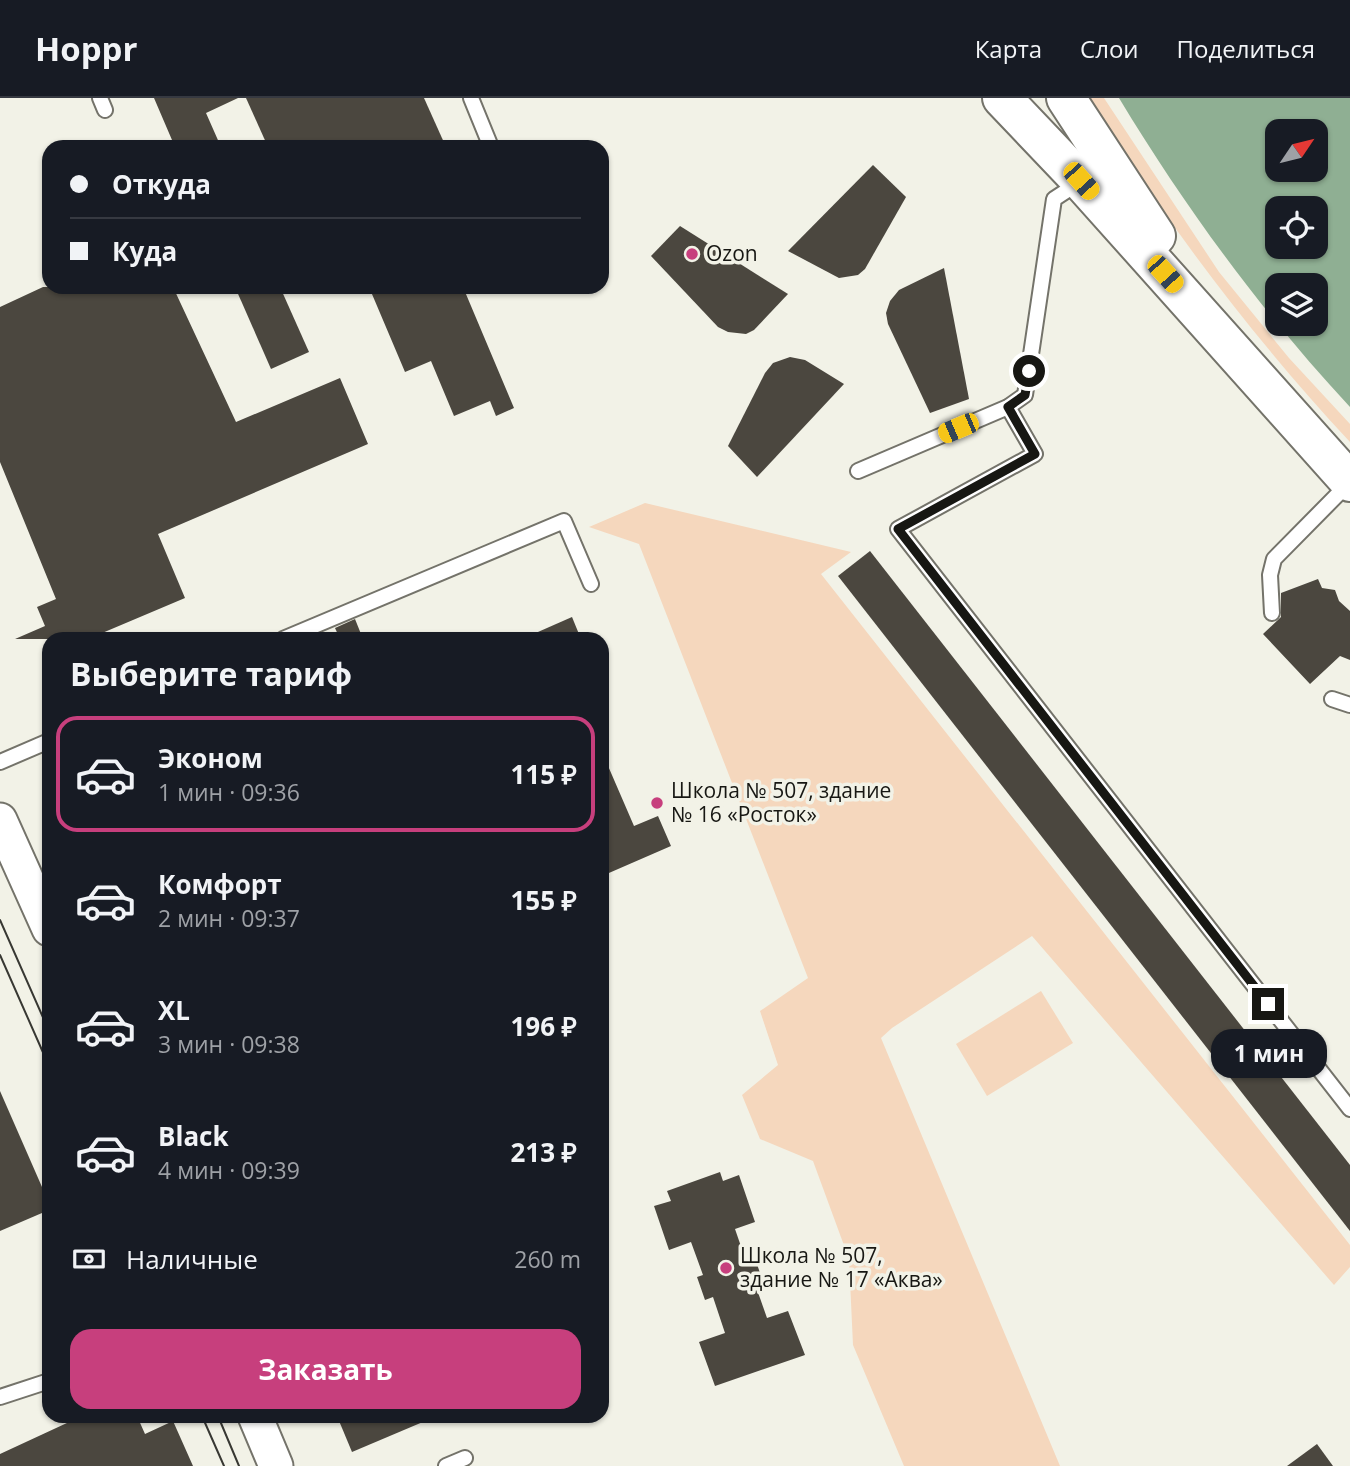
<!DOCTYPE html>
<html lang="ru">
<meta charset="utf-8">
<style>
body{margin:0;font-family:"Open Sans",sans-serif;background:#242831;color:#f1f3f6;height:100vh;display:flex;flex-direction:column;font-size:26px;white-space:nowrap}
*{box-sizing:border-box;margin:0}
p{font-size:23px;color:#9ea1a6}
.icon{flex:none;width:38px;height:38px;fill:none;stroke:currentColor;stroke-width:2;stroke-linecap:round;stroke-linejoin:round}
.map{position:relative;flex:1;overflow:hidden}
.panel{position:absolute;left:42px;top:534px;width:567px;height:791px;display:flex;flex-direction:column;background:#171b24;border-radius:21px;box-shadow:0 2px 5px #0004}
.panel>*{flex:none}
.banner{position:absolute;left:42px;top:42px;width:567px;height:154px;border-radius:21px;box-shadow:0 2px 5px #0004;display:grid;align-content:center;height:154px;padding:0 28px;background:#171b24}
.needle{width:46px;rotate:55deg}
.tools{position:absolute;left:1265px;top:21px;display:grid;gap:14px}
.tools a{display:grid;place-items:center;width:63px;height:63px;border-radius:14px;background:#171b24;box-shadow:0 2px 5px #0004;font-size:35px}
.end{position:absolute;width:32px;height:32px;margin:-16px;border:9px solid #171713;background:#fff;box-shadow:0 0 0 4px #fff}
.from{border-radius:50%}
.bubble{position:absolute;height:49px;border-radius:21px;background:#171b24;box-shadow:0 2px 5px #0004;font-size:23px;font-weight:700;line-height:49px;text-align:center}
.car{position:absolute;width:21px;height:42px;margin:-21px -10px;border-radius:9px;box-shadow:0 0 5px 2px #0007;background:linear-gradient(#f5c518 24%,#345 0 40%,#f5c518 0 76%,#345 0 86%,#f5c518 0)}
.banner b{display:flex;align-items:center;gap:24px;height:66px;font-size:26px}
.banner b+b{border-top:2px solid #363941}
.banner i{width:18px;height:18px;background:#f1f3f6}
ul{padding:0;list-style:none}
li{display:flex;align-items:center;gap:21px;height:116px;margin:0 14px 10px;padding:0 14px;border:4px solid transparent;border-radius:21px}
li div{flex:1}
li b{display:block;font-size:26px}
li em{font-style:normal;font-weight:700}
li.current{border-color:#c73f7d}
li>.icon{width:63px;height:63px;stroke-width:1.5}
h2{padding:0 28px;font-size:32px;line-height:84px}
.pay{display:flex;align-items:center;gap:18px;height:77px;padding:0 28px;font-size:26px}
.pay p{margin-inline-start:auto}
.action{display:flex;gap:14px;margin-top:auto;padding:14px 28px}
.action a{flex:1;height:80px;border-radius:21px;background:#c73f7d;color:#fff;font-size:28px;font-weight:700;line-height:80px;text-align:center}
header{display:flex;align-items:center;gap:42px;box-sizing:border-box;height:98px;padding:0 35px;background:#171b24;border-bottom:2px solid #363941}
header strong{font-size:33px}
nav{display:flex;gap:38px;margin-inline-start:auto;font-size:24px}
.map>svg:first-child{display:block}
.green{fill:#f5d7bd}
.water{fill:#8faf93;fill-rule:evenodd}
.building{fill:#4b473f}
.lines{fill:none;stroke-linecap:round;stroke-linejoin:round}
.service-casing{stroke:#74736a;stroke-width:18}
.tertiary-casing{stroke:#74736a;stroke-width:37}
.secondary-casing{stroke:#74736a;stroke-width:42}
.service{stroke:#fff;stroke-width:14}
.tertiary{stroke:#fff;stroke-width:33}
.secondary{stroke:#fff;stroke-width:38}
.tram{stroke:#383833;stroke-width:2}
.route{stroke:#171713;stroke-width:9}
.poi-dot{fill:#c73f7d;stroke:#f2f2e7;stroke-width:2.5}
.labels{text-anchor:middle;stroke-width:7;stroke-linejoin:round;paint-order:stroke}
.poi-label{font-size:21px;fill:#171713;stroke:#f2f2e7;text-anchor:start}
</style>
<header>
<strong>Hoppr</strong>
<nav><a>Карта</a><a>Слои</a><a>Поделиться</a></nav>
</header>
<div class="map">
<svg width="1350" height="1368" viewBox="0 0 1350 1368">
<rect width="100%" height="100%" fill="#f2f2e7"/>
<!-- green -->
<g class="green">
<path d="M 1087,0 L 1104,0 L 1219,174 L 1289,260 L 1350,326 L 1350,344 C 1251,238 1165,122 1087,0 Z"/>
<polygon points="645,405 851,454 821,476 1350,1147 1350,1169 1334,1187 1032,838 892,930 881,940 1060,1368 904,1368 853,1247 849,1161 813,1063 760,1041 742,997 778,967 760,913 808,880 639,446 589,429"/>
<polygon points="1041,893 1073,945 987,998 956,946"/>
</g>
<!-- water -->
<path class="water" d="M 1119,0 L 1350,0 L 1350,309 C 1262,214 1186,111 1119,0 ZM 1278,33 L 1316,33 L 1316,72 L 1278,72 ZM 1278,110 L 1316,110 L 1316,149 L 1278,149 ZM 1278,187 L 1316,187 L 1316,226 L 1278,226 Z"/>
<!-- building -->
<g class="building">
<polygon points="154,0 238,0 206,15 221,49 175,49"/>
<polygon points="246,0 424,0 446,49 268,49"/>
<polygon points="873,67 906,99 865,171 858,177 839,180 788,153"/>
<polygon points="680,128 788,196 754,232 746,236 728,234 718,229 651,158"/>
<polygon points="944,170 969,301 930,315 888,226 886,215 890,203 899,192"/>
<polygon points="43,189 173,189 236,324 340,280 368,346 158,436 185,500 88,541 15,541 45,528 37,509 56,501 0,364 0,209"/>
<polygon points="235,189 280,189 309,254 271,271"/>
<polygon points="369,189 463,189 514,310 496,318 490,303 454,318 431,263 405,274"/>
<polygon points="790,259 805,262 844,286 757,379 728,348 765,275 773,265"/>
<polygon points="870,453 1350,1067 1350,1133 838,478"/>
<polygon points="1318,481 1322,490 1335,492 1339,503 1350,513 1350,562 1340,558 1310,586 1263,536 1281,519 1281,495"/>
<polygon points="572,519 581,541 522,541"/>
<polygon points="355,521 363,541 340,541 335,530"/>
<polygon points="602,654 634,728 658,718 671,748 602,778"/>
<polygon points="0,993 49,1105 49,1112 0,1133"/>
<polygon points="720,1074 723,1083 739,1077 755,1124 735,1131 746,1163 755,1160 762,1181 754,1183 767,1220 788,1213 805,1257 715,1288 699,1244 725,1235 713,1199 705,1202 697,1179 703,1177 691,1144 669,1152 654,1108 671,1103 667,1093"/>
<polygon points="82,1318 137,1318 145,1336 173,1323 193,1368 0,1368 0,1356"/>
<polygon points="337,1318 437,1318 352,1354"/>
<polygon points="1317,1346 1333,1368 1287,1368"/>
</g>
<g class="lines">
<defs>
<g id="service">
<polyline points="100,0 105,12"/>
<polyline points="471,0 491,49"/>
<polyline points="1008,309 1035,356 898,431 1350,1011"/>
<polyline points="858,373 1008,309 1025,297 1054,101 1080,84"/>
<polyline points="1272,515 1270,477 1274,461 1349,385"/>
<polyline points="283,541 564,423 591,486"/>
<polyline points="1332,601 1350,607"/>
<polyline points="0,664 49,643"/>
<polyline points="0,1299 49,1283"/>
<polyline points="446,1368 465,1360"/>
</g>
<g id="tertiary">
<polyline points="0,722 49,831"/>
<polyline points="255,1318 276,1368"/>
</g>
<g id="secondary">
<polyline points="1002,0 1081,83 1350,384"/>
<polyline points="1066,0 1156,138"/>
</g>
</defs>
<!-- service casing -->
<use href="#service" class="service-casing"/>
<!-- tertiary casing -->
<use href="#tertiary" class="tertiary-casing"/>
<!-- secondary casing -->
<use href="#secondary" class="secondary-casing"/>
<!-- service -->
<use href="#service" class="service"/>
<!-- tertiary -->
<use href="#tertiary" class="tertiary"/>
<!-- secondary -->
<use href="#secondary" class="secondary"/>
<!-- tram -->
<g class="tram">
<polyline points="0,822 49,933"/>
<polyline points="0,857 49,968"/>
<polyline points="202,1318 224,1368"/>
<polyline points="218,1318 239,1368"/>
</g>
</g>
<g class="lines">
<!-- route -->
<polyline class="route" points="1029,273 1025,297 1008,309 1035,356 898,431 1268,906"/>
</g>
<!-- markers -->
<g class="poi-dot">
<circle cx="692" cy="156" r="7"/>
<circle cx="657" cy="705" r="7"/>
<circle cx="726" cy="1170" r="7"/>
</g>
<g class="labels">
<!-- poi labels -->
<g class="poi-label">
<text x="706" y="163">Ozon</text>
<text x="671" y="700">Школа № 507, здание<tspan x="671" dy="24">№ 16 «Росток»</tspan></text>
<text x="740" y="1165">Школа № 507,<tspan x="740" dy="24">здание № 17 «Аква»</tspan></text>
</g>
</g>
</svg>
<div class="tools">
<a><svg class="needle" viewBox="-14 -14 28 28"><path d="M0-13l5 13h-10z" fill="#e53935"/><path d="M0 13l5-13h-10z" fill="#9ea1a6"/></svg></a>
<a><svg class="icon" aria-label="locate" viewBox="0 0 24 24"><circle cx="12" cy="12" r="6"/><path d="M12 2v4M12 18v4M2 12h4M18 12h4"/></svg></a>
<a><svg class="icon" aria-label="layers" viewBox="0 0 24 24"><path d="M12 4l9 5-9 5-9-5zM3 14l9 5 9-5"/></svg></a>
</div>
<i class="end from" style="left:1029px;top:273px"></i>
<i class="end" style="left:1268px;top:906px"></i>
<div class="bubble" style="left:1211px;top:931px;width:116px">1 мин</div>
<i class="car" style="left:1081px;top:83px;rotate:138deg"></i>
<i class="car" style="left:1165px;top:176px;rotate:138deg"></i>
<i class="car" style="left:958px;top:330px;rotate:247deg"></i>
<div class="banner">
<b><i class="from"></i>Откуда</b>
<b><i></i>Куда</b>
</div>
<section class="panel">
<h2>Выберите тариф</h2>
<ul>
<li class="current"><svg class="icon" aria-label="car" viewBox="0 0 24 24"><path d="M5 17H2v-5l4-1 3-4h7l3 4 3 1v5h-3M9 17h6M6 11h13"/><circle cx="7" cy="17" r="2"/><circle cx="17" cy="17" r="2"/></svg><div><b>Эконом</b><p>1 мин · 09:36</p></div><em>115 ₽</em></li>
<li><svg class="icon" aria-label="car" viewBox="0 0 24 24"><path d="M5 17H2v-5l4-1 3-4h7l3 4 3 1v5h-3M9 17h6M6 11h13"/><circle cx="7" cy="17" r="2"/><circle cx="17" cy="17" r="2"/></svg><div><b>Комфорт</b><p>2 мин · 09:37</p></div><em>155 ₽</em></li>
<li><svg class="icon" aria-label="car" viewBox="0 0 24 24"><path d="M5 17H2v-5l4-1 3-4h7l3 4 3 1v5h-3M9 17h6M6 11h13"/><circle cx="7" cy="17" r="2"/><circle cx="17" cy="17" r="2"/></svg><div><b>XL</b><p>3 мин · 09:38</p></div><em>196 ₽</em></li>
<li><svg class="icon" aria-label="car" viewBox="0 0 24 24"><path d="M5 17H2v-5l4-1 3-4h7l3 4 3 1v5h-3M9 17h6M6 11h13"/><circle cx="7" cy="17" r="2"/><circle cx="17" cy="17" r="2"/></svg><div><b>Black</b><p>4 мин · 09:39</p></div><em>213 ₽</em></li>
</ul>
<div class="pay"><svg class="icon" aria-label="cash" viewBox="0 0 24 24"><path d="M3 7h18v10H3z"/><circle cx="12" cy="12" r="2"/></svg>Наличные<p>260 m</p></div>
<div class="action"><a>Заказать</a></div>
</section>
</div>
